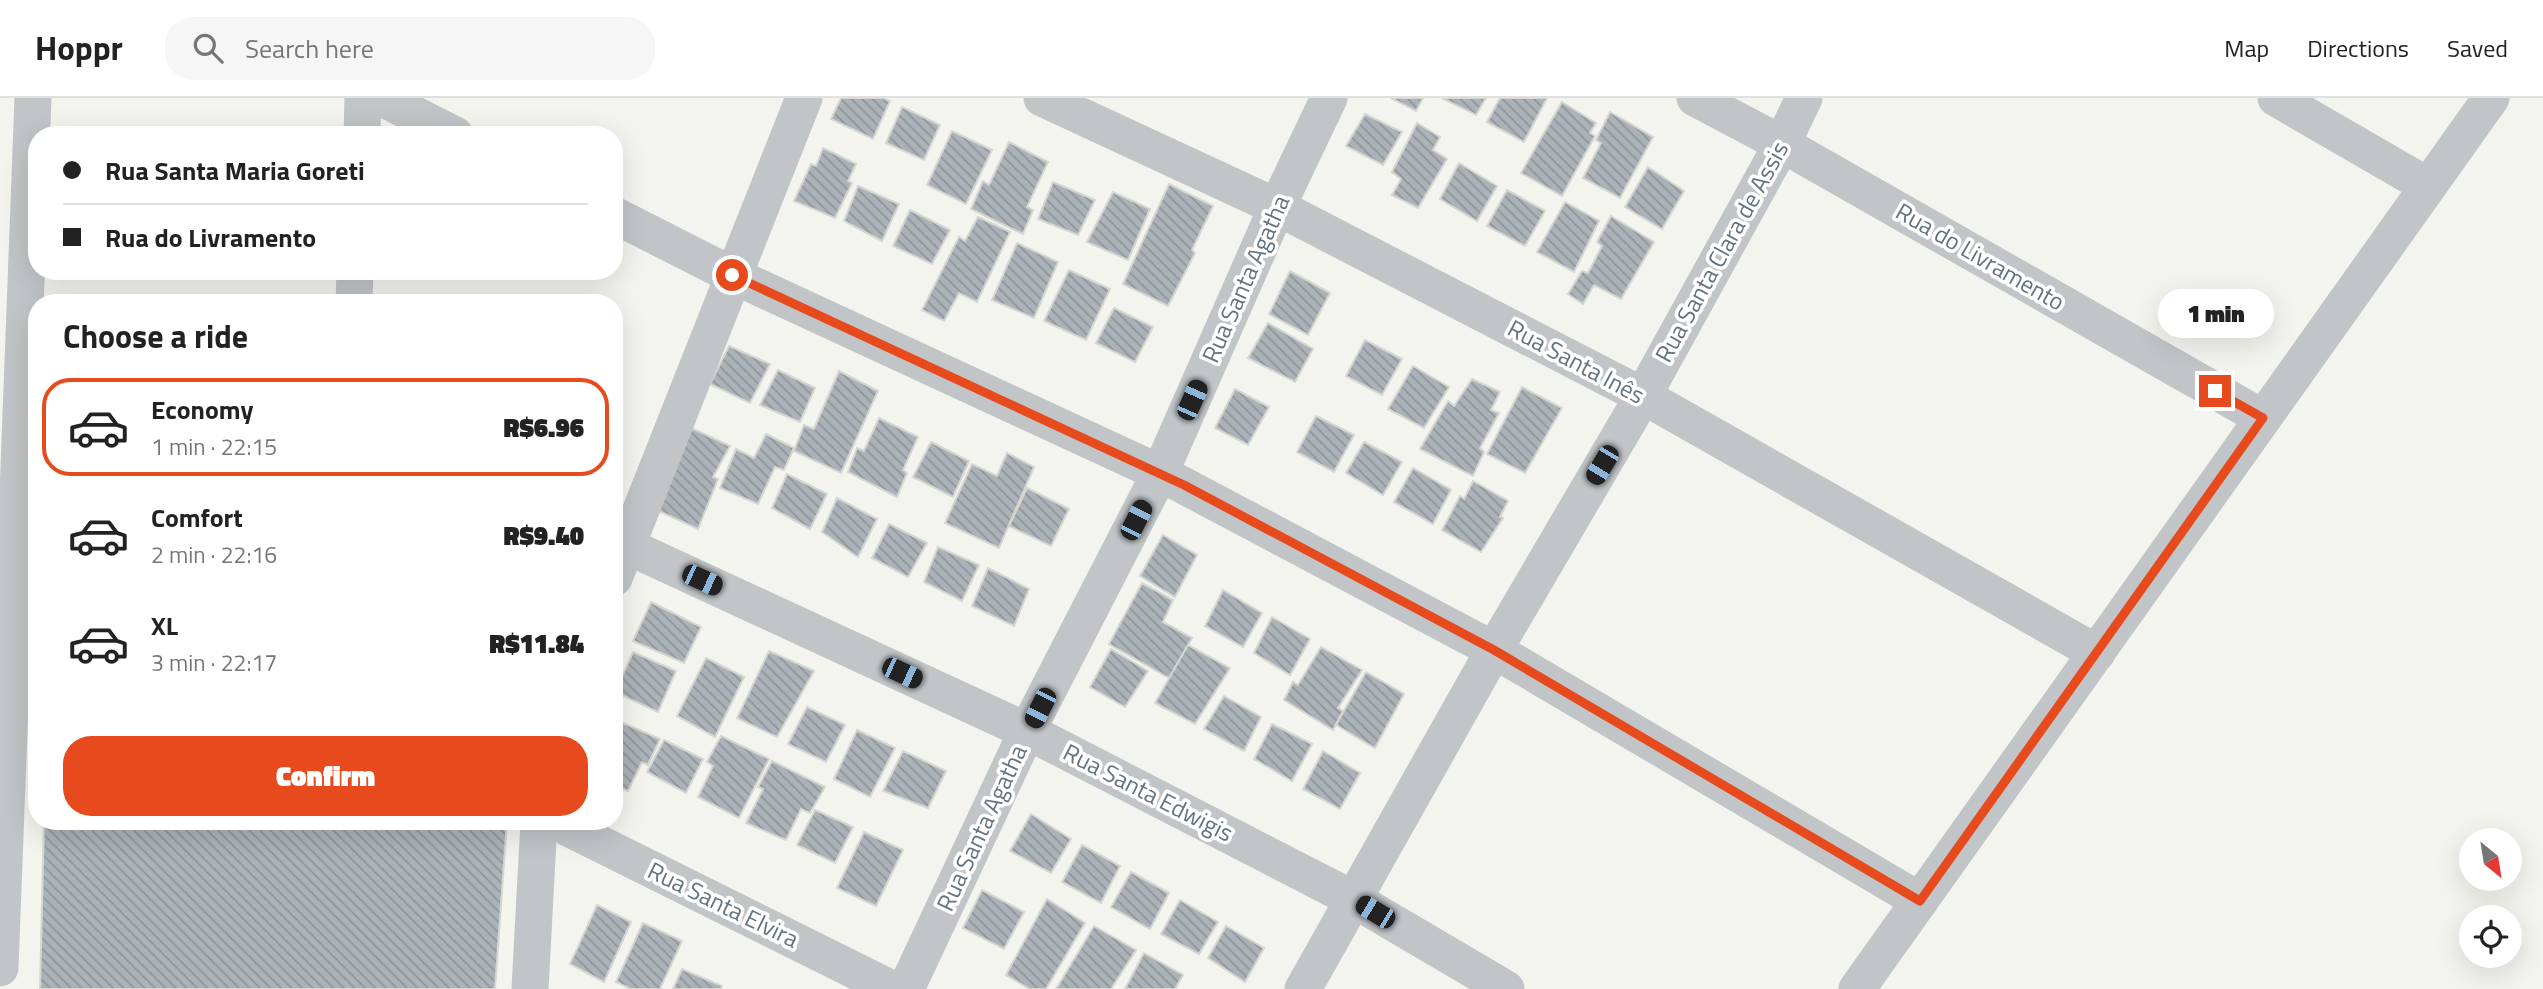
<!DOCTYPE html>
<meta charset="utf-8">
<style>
body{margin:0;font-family:"Titillium Web",sans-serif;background:#f6f6f6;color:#222;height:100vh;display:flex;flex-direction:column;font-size:26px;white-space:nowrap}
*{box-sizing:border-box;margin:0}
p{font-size:23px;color:#767676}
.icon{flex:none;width:38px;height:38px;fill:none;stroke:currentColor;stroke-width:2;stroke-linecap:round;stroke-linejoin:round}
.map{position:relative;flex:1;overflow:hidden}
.sheet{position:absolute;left:28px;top:196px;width:595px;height:536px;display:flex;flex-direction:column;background:#fff;border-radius:28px;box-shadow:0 7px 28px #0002}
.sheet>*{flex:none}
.hud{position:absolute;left:28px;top:28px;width:595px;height:154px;border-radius:28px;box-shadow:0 7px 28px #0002;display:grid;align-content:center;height:154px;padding:0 35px;background:#fff}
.needle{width:46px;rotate:150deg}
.tools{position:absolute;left:2459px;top:730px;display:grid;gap:14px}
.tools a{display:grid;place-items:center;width:63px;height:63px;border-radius:50%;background:#fff;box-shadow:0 7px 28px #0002;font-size:35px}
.end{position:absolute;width:32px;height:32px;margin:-16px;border:9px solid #e74b1d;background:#fff;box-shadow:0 0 0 4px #fff}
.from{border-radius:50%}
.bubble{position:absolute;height:49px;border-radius:24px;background:#fff;box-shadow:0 7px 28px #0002;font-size:23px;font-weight:800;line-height:49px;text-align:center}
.car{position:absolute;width:21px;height:42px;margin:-21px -10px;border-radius:9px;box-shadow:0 0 5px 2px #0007;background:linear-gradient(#222 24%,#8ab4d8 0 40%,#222 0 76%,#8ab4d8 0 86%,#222 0)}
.hud b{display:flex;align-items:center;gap:24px;height:66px;font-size:26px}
.hud b+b{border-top:2px solid #e0e0e0}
.hud i{width:18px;height:18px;background:#222}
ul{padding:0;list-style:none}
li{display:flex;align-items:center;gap:21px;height:98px;margin:0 14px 10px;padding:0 21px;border:4px solid transparent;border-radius:28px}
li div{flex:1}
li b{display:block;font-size:26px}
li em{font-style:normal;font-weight:800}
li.active{border-color:#e74b1d}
li>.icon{width:63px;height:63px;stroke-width:1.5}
h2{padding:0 35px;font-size:32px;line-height:84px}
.primary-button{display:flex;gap:14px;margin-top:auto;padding:14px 35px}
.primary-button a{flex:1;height:80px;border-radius:28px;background:#e74b1d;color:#fff;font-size:28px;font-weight:800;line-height:80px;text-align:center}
header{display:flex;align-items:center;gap:42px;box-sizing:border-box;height:98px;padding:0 35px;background:#fff;border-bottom:2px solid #e0e0e0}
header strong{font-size:33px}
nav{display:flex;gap:38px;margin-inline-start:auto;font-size:24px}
.search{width:490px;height:63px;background:#f6f6f6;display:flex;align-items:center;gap:18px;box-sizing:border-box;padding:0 24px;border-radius:28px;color:#767676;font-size:26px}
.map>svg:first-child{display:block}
.building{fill:url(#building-back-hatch);stroke:#d5d5d2;stroke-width:2}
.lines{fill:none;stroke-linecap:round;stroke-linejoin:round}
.minor{stroke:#c1c5c8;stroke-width:37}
.route{stroke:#e74b1d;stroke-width:9}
.labels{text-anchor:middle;stroke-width:7;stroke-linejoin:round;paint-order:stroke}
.street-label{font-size:24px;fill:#627381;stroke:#fff}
</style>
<header>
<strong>Hoppr</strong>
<div class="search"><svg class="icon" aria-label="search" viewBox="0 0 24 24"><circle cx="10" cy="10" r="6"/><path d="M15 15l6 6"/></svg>Search here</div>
<nav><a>Map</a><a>Directions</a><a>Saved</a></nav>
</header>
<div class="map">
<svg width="2543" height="891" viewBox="0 0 2543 891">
<defs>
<pattern id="building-back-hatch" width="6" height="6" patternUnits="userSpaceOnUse" patternTransform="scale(1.75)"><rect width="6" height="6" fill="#acb3b8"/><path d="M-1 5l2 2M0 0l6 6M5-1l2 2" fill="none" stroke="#8f969b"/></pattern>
</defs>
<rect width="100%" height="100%" fill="#f4f4ef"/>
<!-- building -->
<g class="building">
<polygon points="841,0 883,0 890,3 873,41 831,21"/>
<polygon points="1391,0 1423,0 1416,13"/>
<polygon points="1442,0 1486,0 1476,17"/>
<polygon points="1500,0 1547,0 1524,44 1487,24"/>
<polygon points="1562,4 1596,25 1590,35 1595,38 1562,98 1521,75"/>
<polygon points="902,9 940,27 924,62 886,45"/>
<polygon points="1610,14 1653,39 1620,100 1583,80 1601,45 1596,42"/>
<polygon points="1365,16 1402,34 1383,67 1346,48"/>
<polygon points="1417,25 1440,39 1433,52 1447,61 1418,110 1392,97 1401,81 1392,74"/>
<polygon points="952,33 992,52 966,106 927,87"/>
<polygon points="1009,44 1048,64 1027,109 1033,112 1023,136 971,111 983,83 989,87"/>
<polygon points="823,50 856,66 848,83 852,85 835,120 794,103 811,66 816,68"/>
<polygon points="1459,65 1497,88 1477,123 1440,101"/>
<polygon points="1648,69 1684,93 1662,131 1625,109"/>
<polygon points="1053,84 1095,102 1078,137 1038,121"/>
<polygon points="1169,86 1213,108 1192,152 1195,155 1168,208 1123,186"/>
<polygon points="858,88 899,106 882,143 844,123"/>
<polygon points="1507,92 1545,113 1525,148 1487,128"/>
<polygon points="1113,94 1150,111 1128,162 1087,144"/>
<polygon points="1565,104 1599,123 1574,174 1537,154"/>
<polygon points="910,112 950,132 932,166 893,148"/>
<polygon points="1611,118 1654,144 1621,201 1594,187 1583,206 1568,196 1582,173 1588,175 1602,148 1597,144"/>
<polygon points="978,119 1010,134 977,204 959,195 944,223 922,212 959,139 965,143"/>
<polygon points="1017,145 1058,164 1034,220 992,202"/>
<polygon points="1069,172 1110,191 1086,242 1044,223"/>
<polygon points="1290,173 1330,195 1308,237 1269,216"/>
<polygon points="1114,210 1153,229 1135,264 1096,245"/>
<polygon points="1268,225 1313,251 1295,284 1248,260"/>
<polygon points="1365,242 1402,261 1382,297 1346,278"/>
<polygon points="729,248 770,266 750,305 710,286"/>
<polygon points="1413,268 1449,289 1424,330 1388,311"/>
<polygon points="778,272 815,290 800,324 760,307"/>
<polygon points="839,273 878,293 841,375 794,353 804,327 814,331"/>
<polygon points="1472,281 1500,294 1491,312 1499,315 1480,350 1484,354 1473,378 1420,351 1448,303 1454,308"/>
<polygon points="1522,289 1562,310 1525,375 1487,356"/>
<polygon points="1235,291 1269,309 1248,347 1215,330"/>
<polygon points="1316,318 1354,337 1334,374 1297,354"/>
<polygon points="879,320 918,339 903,372 907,375 897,399 848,374 857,350 864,353"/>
<polygon points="689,329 730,348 713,379 718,381 698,431 650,409"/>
<polygon points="766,336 794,350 784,372 775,369 758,406 720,390 736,351 754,360"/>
<polygon points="931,344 969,363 953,399 913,379"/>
<polygon points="1364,344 1402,364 1383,397 1346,375"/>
<polygon points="1007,355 1034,369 999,450 945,425 972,366 997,378"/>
<polygon points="1413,370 1451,392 1433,426 1394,404"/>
<polygon points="787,376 827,396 810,431 772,410"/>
<polygon points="1473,383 1508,403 1500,419 1503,420 1481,454 1442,432 1460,398 1464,401"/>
<polygon points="1027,390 1069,411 1051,448 1009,428"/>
<polygon points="837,400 877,421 858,459 822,434"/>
<polygon points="889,426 927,445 908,479 872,460"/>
<polygon points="1163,437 1197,457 1175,499 1140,478"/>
<polygon points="938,449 979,467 962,503 924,484"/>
<polygon points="988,470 1029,491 1014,528 972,508"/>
<polygon points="1142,485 1173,502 1163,524 1192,540 1169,580 1109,546"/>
<polygon points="1223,492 1262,515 1243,549 1205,528"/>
<polygon points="651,504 701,529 684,565 633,543"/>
<polygon points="1272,519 1310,541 1290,577 1254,555"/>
<polygon points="1188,547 1230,570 1195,626 1155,605"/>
<polygon points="1321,549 1362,572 1338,610 1343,613 1333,632 1284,602 1293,584 1298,587"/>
<polygon points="1111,551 1148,573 1125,609 1090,589"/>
<polygon points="769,553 814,573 777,639 737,620"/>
<polygon points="633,554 676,573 658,614 615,594"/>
<polygon points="706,560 744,579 715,639 677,618"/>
<polygon points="1366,574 1404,596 1375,650 1336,627"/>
<polygon points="1224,598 1261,619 1244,653 1204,631"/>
<polygon points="807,609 845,627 826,664 788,646"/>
<polygon points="614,621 660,641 648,667 642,664 628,693 623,691 622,695 617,694 615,699"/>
<polygon points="1272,626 1312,646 1292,683 1254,661"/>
<polygon points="857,632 895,650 870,699 834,681"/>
<polygon points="721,638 769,661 739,720 698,699 713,668 707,664"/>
<polygon points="664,642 703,661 686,695 647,674"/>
<polygon points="903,653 946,673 928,710 883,693"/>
<polygon points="1323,653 1360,675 1340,711 1303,691"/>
<polygon points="772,663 825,689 810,715 801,711 786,742 746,725 763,691 758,689"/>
<polygon points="815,712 853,729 835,765 797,747"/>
<polygon points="1031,716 1071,741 1051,775 1010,753"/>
<polygon points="44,723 507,723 495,891 40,891"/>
<polygon points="864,734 903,752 876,808 837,790"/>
<polygon points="1082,747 1120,768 1101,805 1062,784"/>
<polygon points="1131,774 1169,795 1150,831 1111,809"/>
<polygon points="982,792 1024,814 1004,851 963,830"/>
<polygon points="1047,801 1085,825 1046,891 1030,891 1006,877"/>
<polygon points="1180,802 1218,824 1199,856 1161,836"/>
<polygon points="597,807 631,824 604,884 570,866"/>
<polygon points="643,825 682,843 660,891 631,891 616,884"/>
<polygon points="1094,828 1136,852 1111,891 1056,891"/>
<polygon points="1226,828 1264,850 1245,884 1208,860"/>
<polygon points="1144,855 1183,877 1175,891 1125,891"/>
<polygon points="682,871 722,888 721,891 673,891"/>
</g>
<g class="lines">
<!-- minor -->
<g class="minor">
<polyline points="382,0 455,37"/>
<polyline points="1042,0 1277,109 1643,298 2097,555"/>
<polyline points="1695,0 1782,46 2263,320"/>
<polyline points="2276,0 2428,88"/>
<polyline points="362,37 363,0"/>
<polyline points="614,117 732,177 1160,375 1494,552 1920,803"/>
<polyline points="354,205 355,173"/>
<polyline points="627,448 1027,633 1353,801 1506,891"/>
<polyline points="614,480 804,0"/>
<polyline points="554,723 892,891"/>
<polyline points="0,870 33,0"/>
<polyline points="530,891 539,723"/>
<polyline points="906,891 1027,633 1160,375 1277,109 1329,0"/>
<polyline points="1303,891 1494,552 1643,298 1782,46 1804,0"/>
<polyline points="1857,891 2491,0"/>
</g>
</g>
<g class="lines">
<!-- route -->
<polyline class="route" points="732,177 1184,387 1494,552 1920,803 2263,320 2215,293"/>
</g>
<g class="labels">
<!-- street labels -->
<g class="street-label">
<text transform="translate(1722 154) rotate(-61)" y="8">Rua Santa Clara de Assis</text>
<text transform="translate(1980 159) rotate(30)" y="8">Rua do Livramento</text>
<text transform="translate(1246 181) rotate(-66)" y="8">Rua Santa Agatha</text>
<text transform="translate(1576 264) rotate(28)" y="8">Rua Santa Inês</text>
<text transform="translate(1148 695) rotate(27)" y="8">Rua Santa Edwigis</text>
<text transform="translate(982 730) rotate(-65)" y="8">Rua Santa Agatha</text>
<text transform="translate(723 807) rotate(26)" y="8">Rua Santa Elvira</text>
</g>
</g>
</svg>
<div class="tools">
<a><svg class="needle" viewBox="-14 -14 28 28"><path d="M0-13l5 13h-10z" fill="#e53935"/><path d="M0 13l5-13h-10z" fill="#767676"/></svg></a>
<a><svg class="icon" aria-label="locate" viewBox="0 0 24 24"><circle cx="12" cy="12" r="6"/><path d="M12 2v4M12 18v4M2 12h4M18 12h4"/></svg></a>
</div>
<i class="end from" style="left:732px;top:177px"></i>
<i class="end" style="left:2215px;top:293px"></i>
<div class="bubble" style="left:2158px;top:191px;width:116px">1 min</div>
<i class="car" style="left:1192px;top:302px;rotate:24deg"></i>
<i class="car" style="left:1602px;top:367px;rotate:211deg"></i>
<i class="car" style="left:1136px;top:422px;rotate:27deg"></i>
<i class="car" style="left:702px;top:482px;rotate:115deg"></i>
<i class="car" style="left:902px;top:575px;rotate:115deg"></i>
<i class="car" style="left:1040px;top:610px;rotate:207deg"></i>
<i class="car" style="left:1375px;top:814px;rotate:301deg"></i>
<div class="hud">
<b><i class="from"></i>Rua Santa Maria Goreti</b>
<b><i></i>Rua do Livramento</b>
</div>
<section class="sheet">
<h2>Choose a ride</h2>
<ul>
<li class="active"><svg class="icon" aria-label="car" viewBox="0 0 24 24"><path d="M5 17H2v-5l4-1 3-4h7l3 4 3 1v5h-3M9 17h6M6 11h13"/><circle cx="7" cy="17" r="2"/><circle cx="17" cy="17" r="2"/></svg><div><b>Economy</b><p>1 min · 22:15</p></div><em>R$6.96</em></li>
<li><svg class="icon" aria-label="car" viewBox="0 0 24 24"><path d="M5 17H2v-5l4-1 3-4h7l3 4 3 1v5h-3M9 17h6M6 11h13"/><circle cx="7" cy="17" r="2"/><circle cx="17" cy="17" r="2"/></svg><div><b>Comfort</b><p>2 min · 22:16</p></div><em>R$9.40</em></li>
<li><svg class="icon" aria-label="car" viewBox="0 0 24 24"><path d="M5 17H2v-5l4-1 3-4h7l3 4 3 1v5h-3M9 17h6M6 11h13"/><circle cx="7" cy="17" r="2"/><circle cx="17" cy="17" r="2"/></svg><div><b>XL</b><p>3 min · 22:17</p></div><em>R$11.84</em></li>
</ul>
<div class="primary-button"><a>Confirm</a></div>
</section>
</div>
